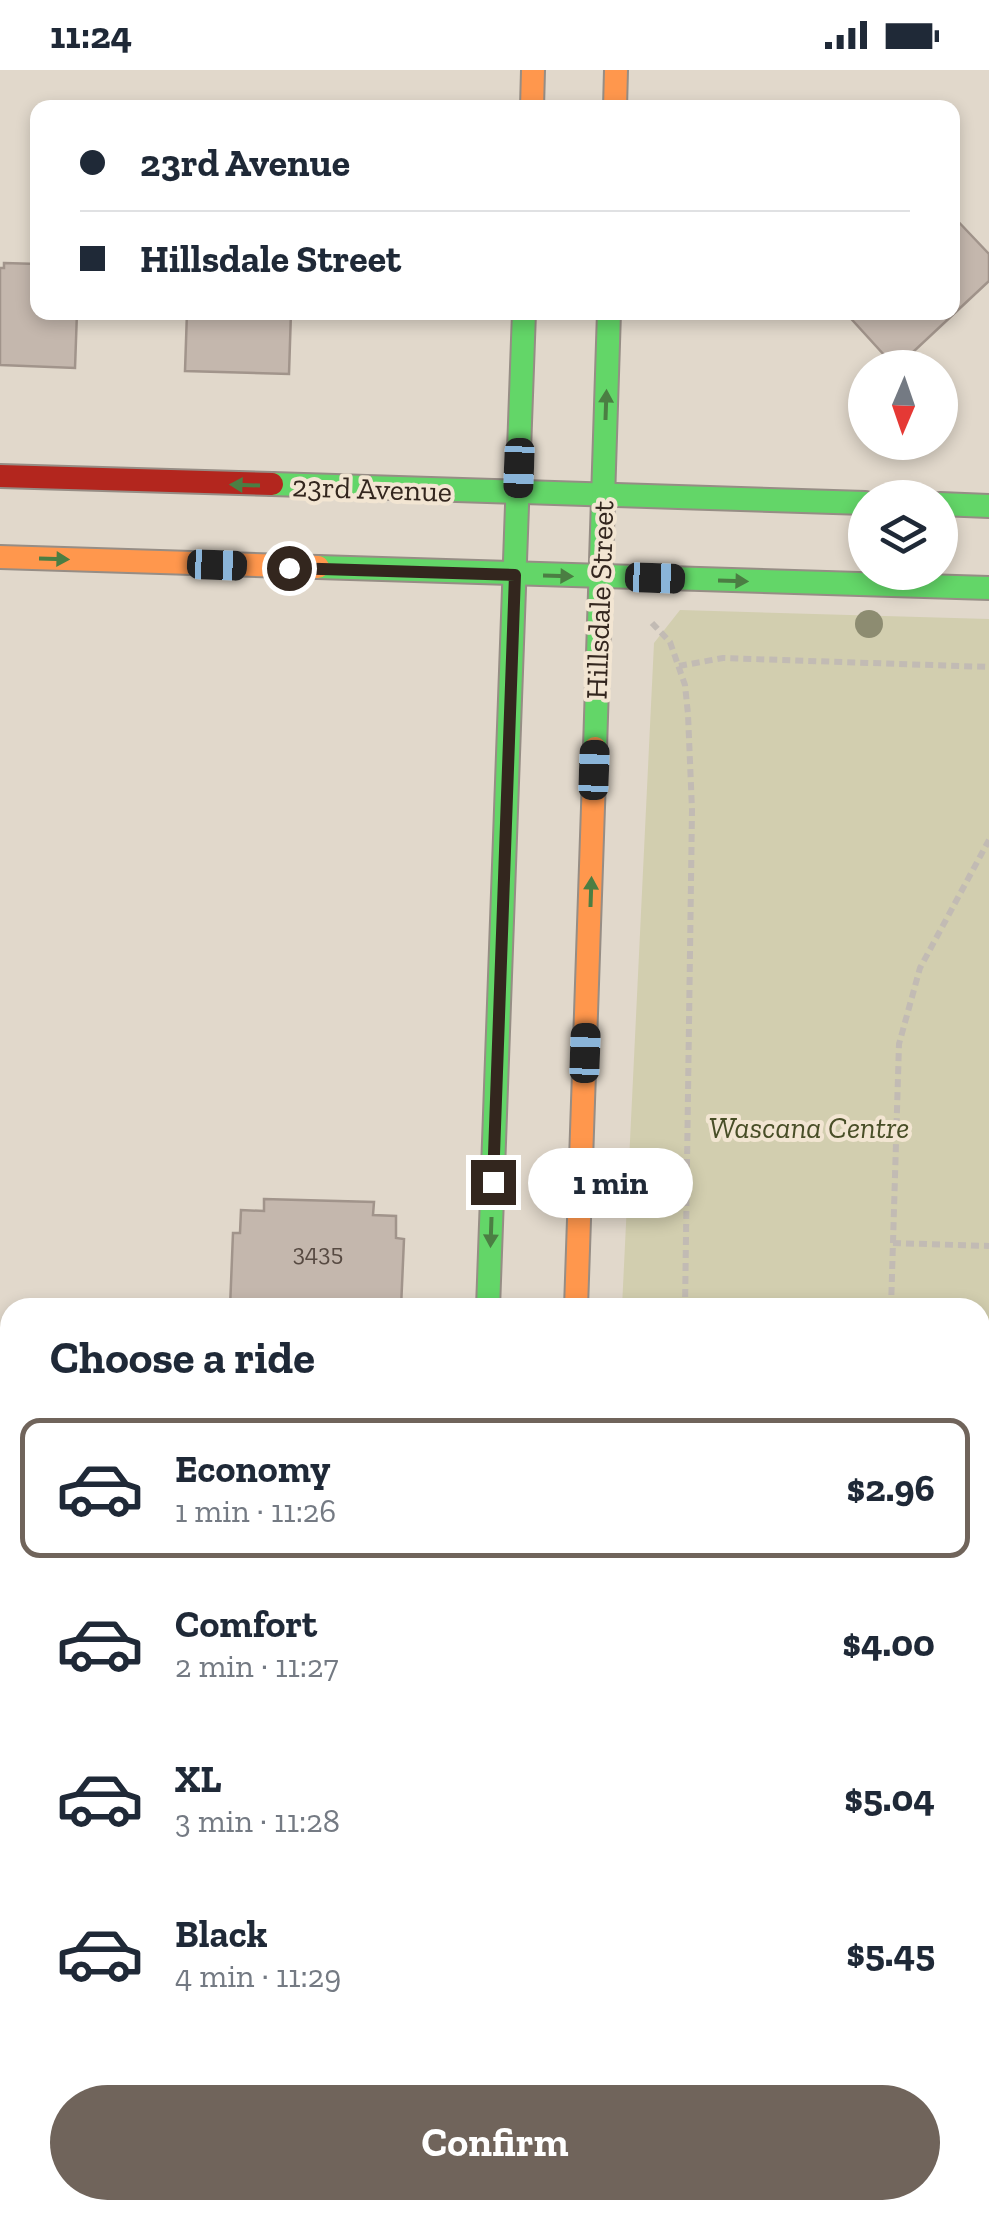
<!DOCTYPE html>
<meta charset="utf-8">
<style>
body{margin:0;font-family:"Zilla Slab",serif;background:#f6f6f7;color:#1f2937;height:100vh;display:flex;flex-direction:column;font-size:38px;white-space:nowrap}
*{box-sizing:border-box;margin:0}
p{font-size:32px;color:#747a83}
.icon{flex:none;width:55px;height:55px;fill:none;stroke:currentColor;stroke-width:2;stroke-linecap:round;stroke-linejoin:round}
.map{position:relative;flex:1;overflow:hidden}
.side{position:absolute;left:0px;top:1228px;width:990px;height:922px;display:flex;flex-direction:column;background:#fff;border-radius:30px 30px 0 0;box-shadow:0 5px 15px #0003}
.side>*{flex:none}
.banner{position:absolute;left:30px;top:30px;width:930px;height:220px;border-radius:20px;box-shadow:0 5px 15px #0003;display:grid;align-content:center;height:220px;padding:0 50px;background:#fff}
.needle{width:65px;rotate:182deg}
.controls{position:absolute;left:848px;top:280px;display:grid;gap:20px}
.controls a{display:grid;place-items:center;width:110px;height:110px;border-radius:50%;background:#fff;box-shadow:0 5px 15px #0003;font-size:50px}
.end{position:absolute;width:45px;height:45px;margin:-22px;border:12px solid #33261e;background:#fff;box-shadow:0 0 0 5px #fff}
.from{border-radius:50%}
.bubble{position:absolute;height:70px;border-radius:35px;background:#fff;box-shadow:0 5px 15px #0003;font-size:32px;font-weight:700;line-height:70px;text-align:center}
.car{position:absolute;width:30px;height:60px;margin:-30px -15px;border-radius:12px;box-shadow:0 0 8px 2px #0007;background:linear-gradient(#222 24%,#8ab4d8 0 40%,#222 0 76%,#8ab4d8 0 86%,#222 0)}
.banner b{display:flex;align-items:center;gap:35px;height:95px;font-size:38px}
.banner b+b{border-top:2px solid #e0e1e3}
.banner i{width:25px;height:25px;background:#1f2937}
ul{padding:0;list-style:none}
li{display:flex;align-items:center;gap:30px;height:140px;margin:0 20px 15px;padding:0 30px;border:5px solid transparent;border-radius:20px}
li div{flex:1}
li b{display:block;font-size:38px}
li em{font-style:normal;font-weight:700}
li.active{border-color:#70645b}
li>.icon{width:90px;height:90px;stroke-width:1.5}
h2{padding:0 50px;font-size:45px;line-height:120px}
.button{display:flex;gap:20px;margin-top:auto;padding:20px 50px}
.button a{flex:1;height:115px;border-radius:60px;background:#70645b;color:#fff;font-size:40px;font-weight:700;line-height:115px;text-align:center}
.status{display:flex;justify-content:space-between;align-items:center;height:70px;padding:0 50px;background:#fff;direction:ltr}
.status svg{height:28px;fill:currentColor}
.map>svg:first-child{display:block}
.green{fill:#d2ceaf}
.building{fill:#c4b7ad;stroke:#a1948b;stroke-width:2.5}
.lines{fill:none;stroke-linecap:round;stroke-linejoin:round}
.fast-casing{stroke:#968d85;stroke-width:26}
.slow-casing{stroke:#968d85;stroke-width:26}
.jam-casing{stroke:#968d85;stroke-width:26}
.path{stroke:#c2bbb4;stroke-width:6;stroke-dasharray:8 5;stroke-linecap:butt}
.fast{stroke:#63d668;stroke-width:22}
.slow{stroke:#ff974d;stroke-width:22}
.jam{stroke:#b3261e;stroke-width:22}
.tree{fill:#8d8c71}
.oneway{fill:#4b7e43}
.route{stroke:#33261e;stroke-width:12}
.labels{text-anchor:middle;stroke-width:8;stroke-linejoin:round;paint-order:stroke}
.number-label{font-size:25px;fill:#574a42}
.street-label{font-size:30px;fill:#33261e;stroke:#f2e5d2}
.park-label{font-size:30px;font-style:italic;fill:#484e27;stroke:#f2e5d2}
</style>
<div class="status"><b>11:24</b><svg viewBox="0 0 49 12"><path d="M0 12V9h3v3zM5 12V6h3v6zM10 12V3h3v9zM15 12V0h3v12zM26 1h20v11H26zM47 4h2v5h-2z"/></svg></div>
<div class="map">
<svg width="989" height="2148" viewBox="0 0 989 2148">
<rect width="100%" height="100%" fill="#e1d8cb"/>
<!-- green -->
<polygon class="green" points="680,540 989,549 989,2148 422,2148 427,2140 980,2140 980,1238 622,1237 654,573"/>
<!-- building -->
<g class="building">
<polygon points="952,145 989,184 989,211 896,298 845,242 952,242"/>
<polygon points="4,193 38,194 38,242 77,242 75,298 0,295 0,198 4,198"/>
<polygon points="187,242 291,242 289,304 185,301"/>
<polygon points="264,1129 374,1132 373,1145 396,1146 396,1168 404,1169 401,1238 230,1238 233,1163 240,1163 241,1140 264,1141"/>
</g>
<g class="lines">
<defs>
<g id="fast">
<polyline points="272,414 865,433"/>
<polyline points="940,434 989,436"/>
<polyline points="318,497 989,518"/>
<polyline points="595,678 609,242"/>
<polyline points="488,1238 524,242"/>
<polyline points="283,2148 288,2140"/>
<polyline points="374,2148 378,2140"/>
</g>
<g id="slow">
<polyline points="532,38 533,0"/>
<polyline points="615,38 616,0"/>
<polyline points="0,487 318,497"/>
<polyline points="576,1238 595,678"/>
</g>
<polyline id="jam" points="0,406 272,414"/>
</defs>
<!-- fast casing -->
<use href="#fast" class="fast-casing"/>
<!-- slow casing -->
<use href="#slow" class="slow-casing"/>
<!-- jam casing -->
<use href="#jam" class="jam-casing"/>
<!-- path -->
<g class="path">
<polyline points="652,553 670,572 685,615 688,644 692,740 685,1238"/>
<polyline points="679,596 723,588 989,597"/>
<polyline points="893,1173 989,1176"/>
<polyline points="891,1238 899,974 920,898 989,770"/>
<polyline points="0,1320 10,1330"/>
<polyline points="0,1509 6,1499 10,1397"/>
<polyline points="980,1815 989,1816"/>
<polyline points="536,2148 539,2140"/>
<polyline points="747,2148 751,2140"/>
</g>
<!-- fast -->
<use href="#fast" class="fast"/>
<!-- slow -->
<use href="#slow" class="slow"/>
<!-- jam -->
<use href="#jam" class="jam"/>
</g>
<!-- trees -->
<circle class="tree" cx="869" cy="554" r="14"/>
<!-- one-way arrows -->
<defs><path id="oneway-solid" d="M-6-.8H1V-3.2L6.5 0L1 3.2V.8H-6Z" transform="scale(2.5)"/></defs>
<g class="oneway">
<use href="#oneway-solid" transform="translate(606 335) rotate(-88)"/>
<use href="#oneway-solid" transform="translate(245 415) rotate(-178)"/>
<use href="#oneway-solid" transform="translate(54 489) rotate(2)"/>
<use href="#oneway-solid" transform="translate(558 506) rotate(2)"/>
<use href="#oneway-solid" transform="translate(733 511) rotate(2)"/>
<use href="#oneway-solid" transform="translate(591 822) rotate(-88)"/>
<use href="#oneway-solid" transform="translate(491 1162) rotate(92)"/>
</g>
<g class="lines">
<!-- route -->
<polyline class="route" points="289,498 515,505 493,1112"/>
</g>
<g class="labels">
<!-- number labels -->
<g class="number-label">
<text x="318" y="1191">3435</text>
</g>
<!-- street labels -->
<g class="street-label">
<text transform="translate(372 419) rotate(2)" y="10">23rd Avenue</text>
<text transform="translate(600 530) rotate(-88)" y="10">Hillsdale Street</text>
</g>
<!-- park labels -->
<g class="park-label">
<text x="809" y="1068">Wascana Centre</text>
</g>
</g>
</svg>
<div class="controls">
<a><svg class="needle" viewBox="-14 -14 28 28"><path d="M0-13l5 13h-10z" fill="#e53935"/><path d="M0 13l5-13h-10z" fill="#747a83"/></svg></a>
<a><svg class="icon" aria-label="layers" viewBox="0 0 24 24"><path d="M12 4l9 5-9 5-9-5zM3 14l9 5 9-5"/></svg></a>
</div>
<i class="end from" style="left:289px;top:498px"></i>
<i class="end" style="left:493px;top:1112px"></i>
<div class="bubble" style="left:528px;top:1078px;width:165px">1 min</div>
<i class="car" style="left:519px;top:398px;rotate:182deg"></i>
<i class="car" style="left:217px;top:495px;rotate:92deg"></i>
<i class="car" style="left:655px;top:508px;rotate:92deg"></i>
<i class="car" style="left:594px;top:700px;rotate:2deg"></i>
<i class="car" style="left:585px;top:983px;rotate:2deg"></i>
<div class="banner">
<b><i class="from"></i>23rd Avenue</b>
<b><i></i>Hillsdale Street</b>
</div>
<section class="side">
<h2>Choose a ride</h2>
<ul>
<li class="active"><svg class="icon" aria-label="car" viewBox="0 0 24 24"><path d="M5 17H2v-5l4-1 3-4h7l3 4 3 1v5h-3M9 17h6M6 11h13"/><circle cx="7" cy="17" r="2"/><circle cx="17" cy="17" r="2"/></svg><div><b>Economy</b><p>1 min · 11:26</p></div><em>$2.96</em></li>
<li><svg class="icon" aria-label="car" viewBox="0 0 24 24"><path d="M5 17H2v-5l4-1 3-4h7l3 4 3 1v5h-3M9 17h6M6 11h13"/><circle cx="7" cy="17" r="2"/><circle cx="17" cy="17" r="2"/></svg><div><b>Comfort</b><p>2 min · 11:27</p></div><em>$4.00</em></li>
<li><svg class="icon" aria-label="car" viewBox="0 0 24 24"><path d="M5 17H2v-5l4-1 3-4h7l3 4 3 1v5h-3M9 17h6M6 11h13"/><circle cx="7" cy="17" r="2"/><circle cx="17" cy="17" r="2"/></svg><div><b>XL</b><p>3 min · 11:28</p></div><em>$5.04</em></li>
<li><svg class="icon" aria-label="car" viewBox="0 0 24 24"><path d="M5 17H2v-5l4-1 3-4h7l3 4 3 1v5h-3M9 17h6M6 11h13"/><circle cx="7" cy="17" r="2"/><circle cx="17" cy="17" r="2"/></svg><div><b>Black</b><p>4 min · 11:29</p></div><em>$5.45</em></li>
</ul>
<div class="button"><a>Confirm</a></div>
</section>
</div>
